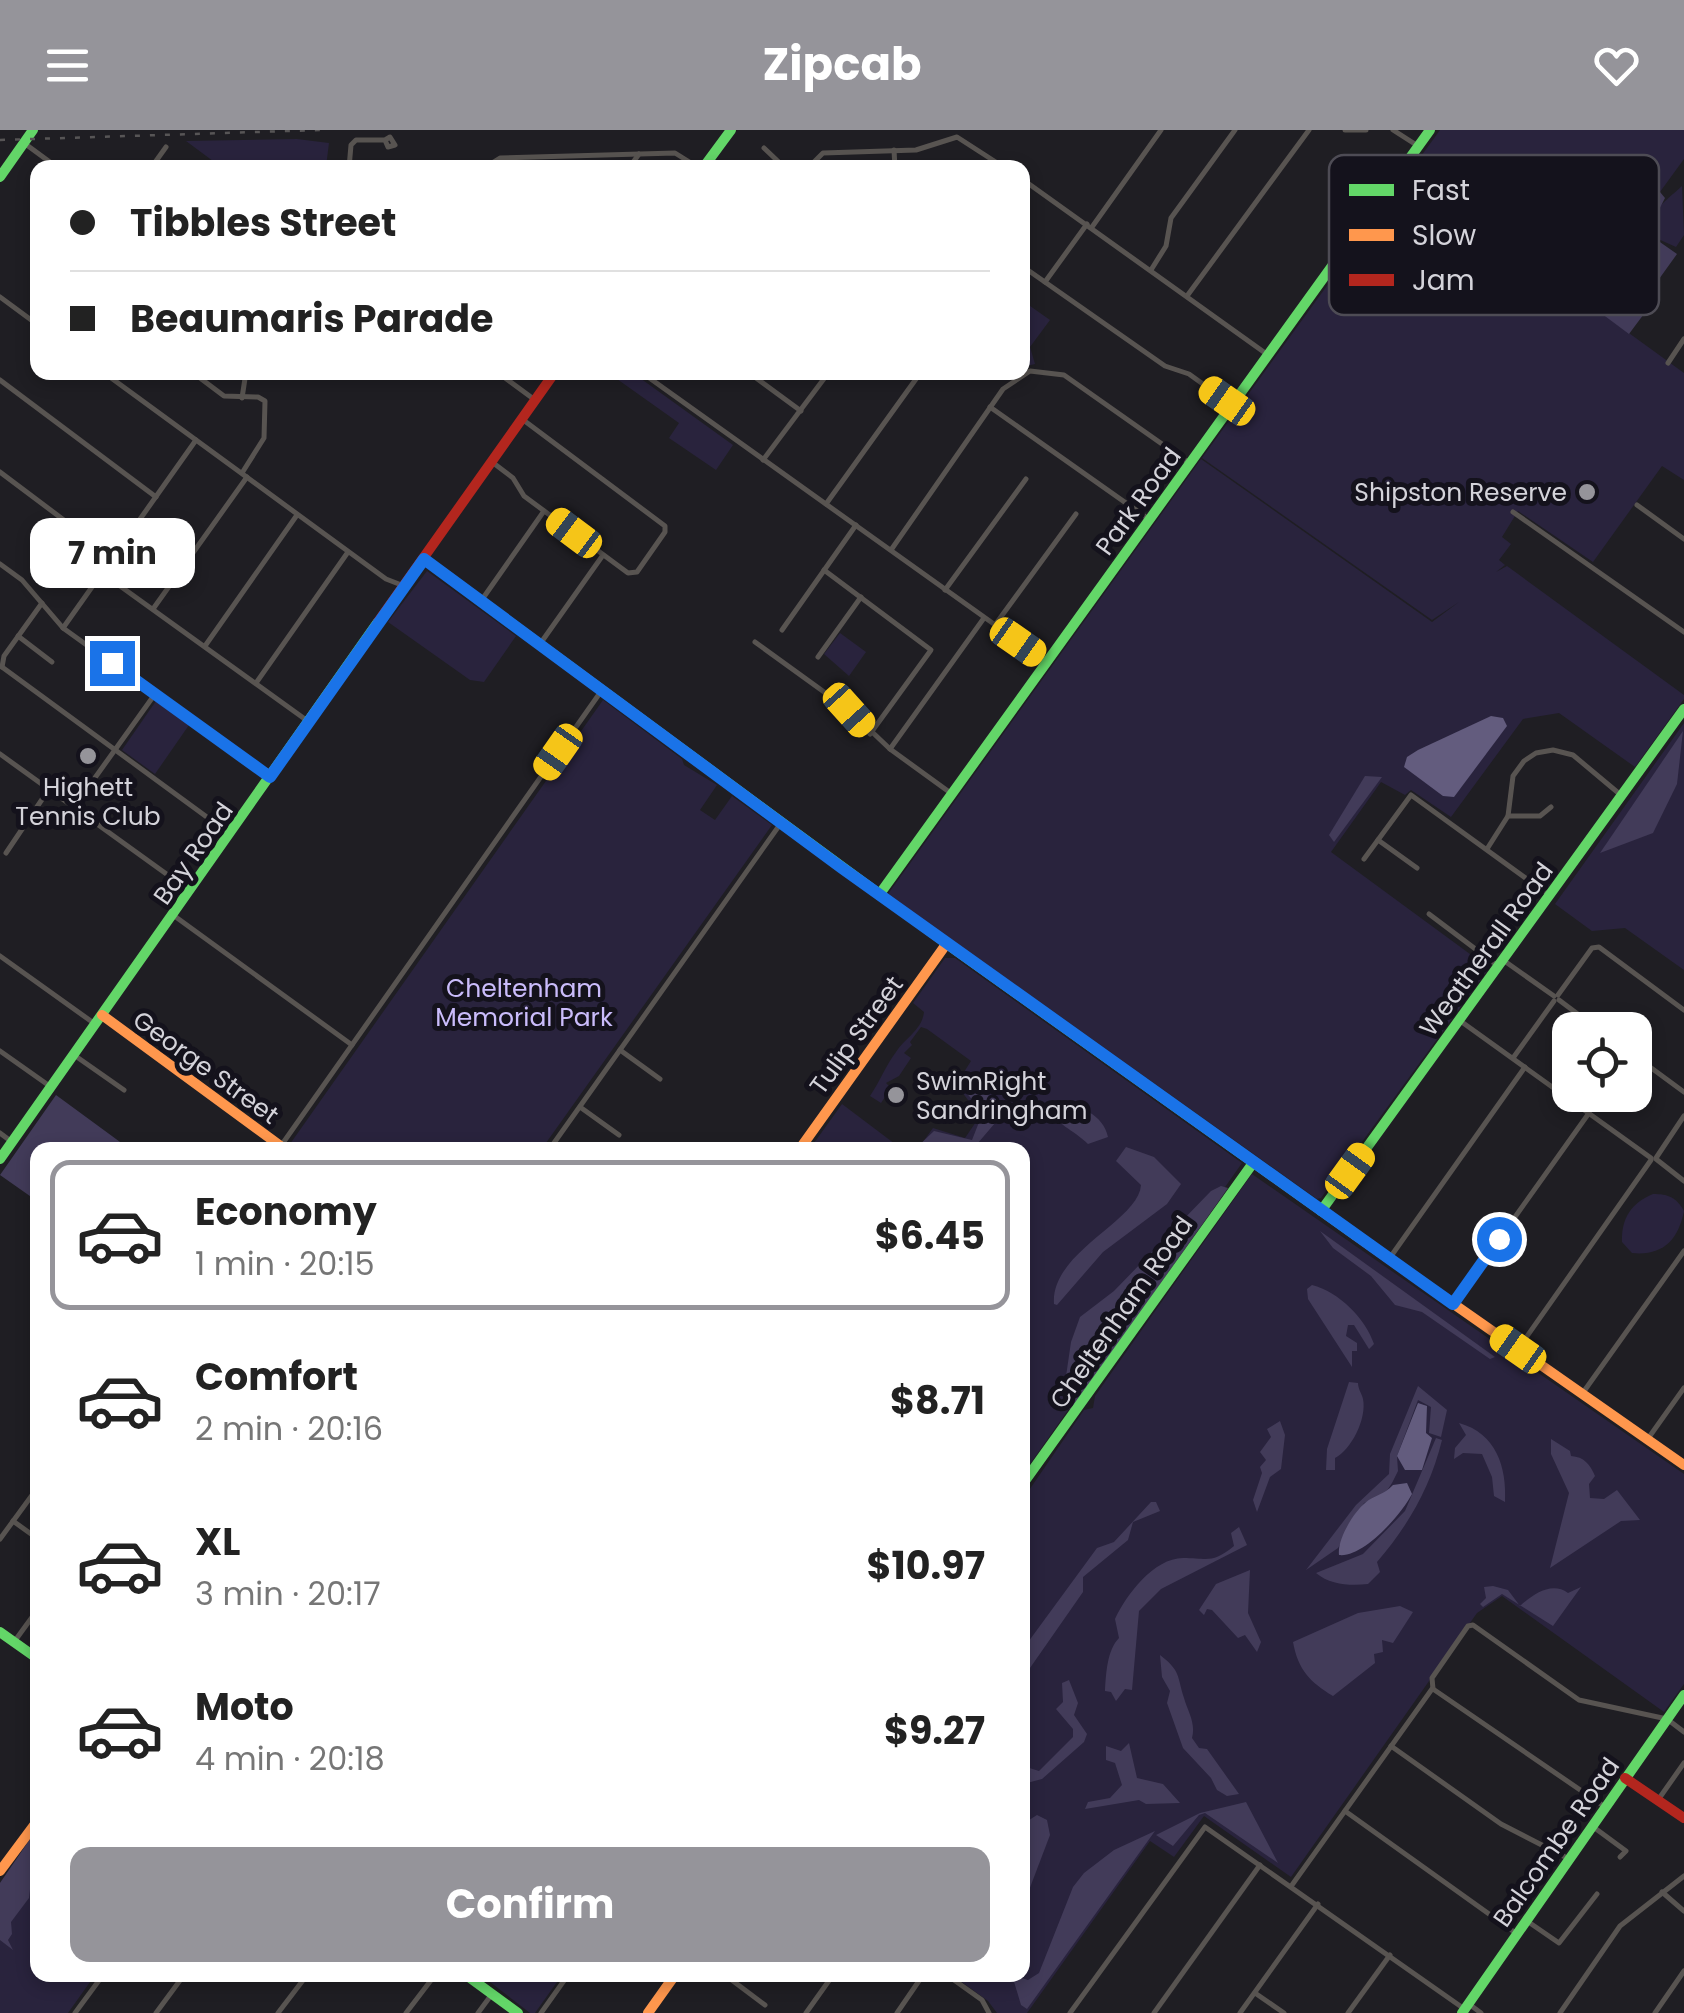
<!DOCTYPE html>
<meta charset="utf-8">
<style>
body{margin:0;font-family:Poppins,sans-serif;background:#f6f6f6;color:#222;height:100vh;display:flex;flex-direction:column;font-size:38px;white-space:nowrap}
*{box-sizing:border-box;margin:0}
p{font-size:32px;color:#767676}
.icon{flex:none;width:55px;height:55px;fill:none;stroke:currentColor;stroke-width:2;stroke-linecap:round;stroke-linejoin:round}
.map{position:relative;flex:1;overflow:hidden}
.details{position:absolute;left:30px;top:1012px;width:1000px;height:840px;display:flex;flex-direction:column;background:#fff;border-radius:20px;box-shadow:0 5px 15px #0003}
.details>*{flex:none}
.top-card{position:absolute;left:30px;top:30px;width:1000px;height:220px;border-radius:20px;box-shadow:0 5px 15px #0003;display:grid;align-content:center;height:220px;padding:0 40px;background:#fff}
.tools{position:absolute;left:1552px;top:882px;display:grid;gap:20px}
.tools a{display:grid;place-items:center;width:100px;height:100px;border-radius:20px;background:#fff;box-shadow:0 5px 15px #0003;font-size:50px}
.end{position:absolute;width:45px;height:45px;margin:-22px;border:12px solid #1a73e8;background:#fff;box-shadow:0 0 0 5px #fff}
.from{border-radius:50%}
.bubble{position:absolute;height:70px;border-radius:20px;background:#fff;box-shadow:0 5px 15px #0003;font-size:32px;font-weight:700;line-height:70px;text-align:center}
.car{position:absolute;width:30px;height:60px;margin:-30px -15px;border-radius:12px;box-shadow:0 0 8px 2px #0007;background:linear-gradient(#f5c518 24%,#345 0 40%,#f5c518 0 76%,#345 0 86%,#f5c518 0)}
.top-card b{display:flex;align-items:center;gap:35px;height:95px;font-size:38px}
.top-card b+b{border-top:2px solid #e0e0e0}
.top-card i{width:25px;height:25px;background:#222}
ul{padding:18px 0 0;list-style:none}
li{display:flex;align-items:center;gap:30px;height:150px;margin:0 20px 15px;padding:0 20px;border:5px solid transparent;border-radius:20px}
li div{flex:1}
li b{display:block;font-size:38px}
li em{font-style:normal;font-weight:700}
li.active{border-color:#95949a}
li>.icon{width:90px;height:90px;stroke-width:1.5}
.cta{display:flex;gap:20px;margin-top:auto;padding:20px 40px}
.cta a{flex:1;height:115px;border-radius:20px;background:#95949a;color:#fff;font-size:40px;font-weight:700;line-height:115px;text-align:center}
header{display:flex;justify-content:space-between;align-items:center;height:130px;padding:0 40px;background:#95949a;color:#fff;font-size:45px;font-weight:700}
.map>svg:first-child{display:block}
.green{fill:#29233d}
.forest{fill:#423b59}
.water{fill:#635c7e}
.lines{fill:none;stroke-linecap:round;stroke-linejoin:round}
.street{stroke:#585451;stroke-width:5}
.fast{stroke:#63d668;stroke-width:10}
.slow{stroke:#ff974d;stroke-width:10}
.jam{stroke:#b3261e;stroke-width:10}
.rail{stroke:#575556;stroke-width:2.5;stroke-dasharray:5 10;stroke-linecap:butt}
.route{stroke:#1a73e8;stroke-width:12}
.poi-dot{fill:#95949a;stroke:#14121c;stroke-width:4}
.labels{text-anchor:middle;stroke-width:10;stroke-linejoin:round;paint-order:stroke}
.poi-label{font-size:25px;fill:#d4d3da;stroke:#14121c;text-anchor:end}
.street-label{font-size:25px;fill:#d4d3da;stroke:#14121c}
.park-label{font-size:25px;fill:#cabcfb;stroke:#14121c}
.key{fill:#14121c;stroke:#4e4c55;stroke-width:2.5}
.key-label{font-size:28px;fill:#d4d3da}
</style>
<header><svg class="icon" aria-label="menu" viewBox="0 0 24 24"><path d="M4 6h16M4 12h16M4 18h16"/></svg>Zipcab<svg class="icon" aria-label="heart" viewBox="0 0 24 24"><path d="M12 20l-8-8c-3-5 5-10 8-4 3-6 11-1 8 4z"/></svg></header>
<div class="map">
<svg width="1684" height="1883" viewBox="0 0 1684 1883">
<rect width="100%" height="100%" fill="#1f1e23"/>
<!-- green -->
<g class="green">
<polygon points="1440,0 1684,0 1684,29 1582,169 1684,243 1684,350 1662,336 1593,432 1518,381 1502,407 1511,414 1499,430 1505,435 1496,442 1507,436 1684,565 1684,569 1635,637 1559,583 1523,589 1451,687 1411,660 1405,665 1381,652 1331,722 1489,838 1321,1068 1317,1069 888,764 1201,329 1432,492 1459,472 1432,490 1202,328"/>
<polygon points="297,9 329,13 326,37 221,37 186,11"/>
<path d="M 1682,56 L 1684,105 L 1676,117 L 1647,104 C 1649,81 1666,71 1682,56 Z"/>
<polygon points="1023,171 1050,190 1030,217 1035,234 1023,237"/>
<polygon points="607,242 633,243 733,315 716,340 669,308 679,293 617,249 603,248"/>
<polygon points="427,441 516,506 484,552 470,550 388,492"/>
<polygon points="840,503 866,522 849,546 824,524"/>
<polygon points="603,570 682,629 684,635 717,655 700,680 715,690 732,666 772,695 541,1020 298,1020 290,1014"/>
<polygon points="156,571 189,595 155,644 122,620"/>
<polygon points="1684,593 1684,840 1625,798 1592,801 1555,774"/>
<path d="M 945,828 L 955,828 L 1242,1033 L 1023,1344 L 1022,1020 L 917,1020 L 933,998 L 965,1008 L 980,986 L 959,958 L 962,953 L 959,950 L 971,931 L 927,899 L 921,897 L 910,912 L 912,915 L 904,923 L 911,928 L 899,946 L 886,953 L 891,958 L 881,973 L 870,966 C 880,951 886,935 896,922 C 905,908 922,900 924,882 L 913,873 Z"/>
<polygon points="842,974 903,1020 809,1020"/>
<polygon points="1252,1044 1684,1344 1684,1554 1664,1582 1502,1466 1477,1483 1291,1747 1204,1686 1174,1727 1150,1711 1027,1883 997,1883 988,1871 952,1845 1022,1845 1023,1369 1084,1280 1093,1278 1095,1266"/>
<path d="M 1653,1064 C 1668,1064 1676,1067 1684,1081 C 1678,1111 1662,1126 1632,1123 L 1622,1112 C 1621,1089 1631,1073 1653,1064 Z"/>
<polygon points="37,1699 38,1845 95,1845 68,1883 0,1883 0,1753"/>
<polygon points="481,1845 562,1845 535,1883 530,1883"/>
</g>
<!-- forest -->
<g class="forest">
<polygon points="1660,62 1665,68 1647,103 1677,124 1649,163 1655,169 1629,204 1582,169"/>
<polygon points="1683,601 1677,654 1653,703 1600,723"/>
<polygon points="1365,646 1382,647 1334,712 1329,705"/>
<polygon points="968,941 986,964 1001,972 1001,986 972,1020 914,1020 934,1001 972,1010 983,982 963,959 961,949"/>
<polygon points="56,965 131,1020 38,1020 37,1071 0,1045"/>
<path d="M 1060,973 C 1080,976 1103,984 1108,1007 L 1088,1014 C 1073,999 1057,996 1048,976 Z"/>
<path d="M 1126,1017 L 1154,1027 L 1181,1054 L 1167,1074 L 1103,1122 L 1057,1175 L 1054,1174 C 1050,1122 1139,1091 1141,1055 L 1116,1031 Z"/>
<polygon points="1221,1056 1228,1058 1071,1280 1066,1277 1064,1260 1071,1212 1080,1187 1114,1161 1211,1061"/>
<polygon points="1320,1101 1495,1227 1490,1229 1422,1182 1395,1175 1371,1146 1333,1118"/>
<path d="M 1312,1155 C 1339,1162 1365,1188 1374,1214 L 1369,1219 L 1354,1195 L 1348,1195 L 1346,1206 L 1357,1213 L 1357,1221 L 1352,1221 L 1352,1237 L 1308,1169 L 1307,1159 Z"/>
<path d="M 1349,1252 L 1358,1253 C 1358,1259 1362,1264 1363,1269 C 1367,1289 1351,1320 1335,1328 L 1335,1340 L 1326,1340 L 1327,1319 Z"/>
<polygon points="1418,1256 1447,1280 1441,1307 1429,1303 1431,1277 1418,1270 1397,1326 1398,1341 1392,1353 1384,1365 1364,1373 1338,1418 1306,1440 1356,1375 1389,1344 1390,1324"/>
<polygon points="1280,1291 1285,1305 1281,1339 1270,1347 1257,1382 1253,1370 1262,1343 1260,1337 1266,1330 1260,1322 1271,1307 1267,1299"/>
<path d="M 1459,1293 C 1496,1303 1507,1337 1505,1372 L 1494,1366 L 1492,1347 L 1482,1324 L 1463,1323 L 1454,1329 L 1455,1318 L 1466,1305 Z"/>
<path d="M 1436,1308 L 1442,1310 C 1430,1359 1407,1397 1377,1432 L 1380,1442 L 1368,1454 C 1351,1456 1330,1455 1316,1443 L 1363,1424 L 1405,1381 Z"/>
<path d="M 1551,1309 L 1570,1321 L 1571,1326 C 1584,1327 1590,1334 1595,1346 L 1589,1354 L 1590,1368 L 1604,1369 L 1617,1360 L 1640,1390 L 1621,1391 L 1550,1438 L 1569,1363 L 1551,1324 Z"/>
<polygon points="1151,1372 1156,1372 1160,1381 1133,1392 1128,1410 1083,1447 1083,1462 1023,1548 1023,1519 1097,1418 1114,1412"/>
<path d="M 1239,1397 L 1247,1415 L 1161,1459 L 1139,1481 L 1132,1560 L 1125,1559 L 1116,1571 L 1111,1562 L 1105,1561 C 1106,1544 1107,1520 1119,1508 L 1115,1489 C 1126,1465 1154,1428 1183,1428 C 1208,1428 1212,1434 1234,1416 L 1231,1403 Z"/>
<polygon points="1250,1440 1248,1483 1261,1512 1257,1522 1245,1505 1238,1508 1212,1480 1207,1479 1204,1485 1199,1480 1216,1454"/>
<path d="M 1493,1456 L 1508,1460 L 1520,1476 C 1533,1464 1552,1451 1568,1463 L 1581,1457 L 1553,1496 L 1502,1464 L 1483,1477 L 1480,1474 L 1486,1468 L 1484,1457 Z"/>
<path d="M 1400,1476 L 1413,1482 L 1393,1513 L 1382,1510 L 1383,1522 L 1374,1524 L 1375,1533 L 1333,1566 C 1310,1552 1298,1540 1293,1512 L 1358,1483 Z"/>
<path d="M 1160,1525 C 1181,1541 1177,1546 1184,1568 C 1188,1582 1196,1593 1192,1608 L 1199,1618 L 1207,1619 L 1239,1664 L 1227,1666 L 1217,1660 L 1211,1648 L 1183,1618 L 1167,1573 L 1170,1561 L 1162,1547 Z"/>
<polygon points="1069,1550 1078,1573 1074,1585 1087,1604 1084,1612 1042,1649 1023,1654 1023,1636 1039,1641 1073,1607 1073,1599 1056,1579 1063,1572 1062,1553"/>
<polygon points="1129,1613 1137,1648 1163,1654 1180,1673 1146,1674 1139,1670 1085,1679 1088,1672 1110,1668 1122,1655 1115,1633 1106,1630 1106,1616 1121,1621"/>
<polygon points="1246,1672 1278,1733 1205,1683 1199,1685 1173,1716 1156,1705 1200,1683"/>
<polygon points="1037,1685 1047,1690 1050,1705 1023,1776 1023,1694"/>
<polygon points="37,1699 29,1768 11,1792 12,1804 8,1810 13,1820 0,1810 0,1753"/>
<polygon points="1155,1701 1027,1879 1021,1875 1012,1845 1028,1850 1039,1843 1073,1757 1084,1743 1114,1720"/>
</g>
<!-- water -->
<g class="water">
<polygon points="1491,586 1503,588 1507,596 1454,667 1443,666 1404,637 1407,627 1418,620"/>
<polygon points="1418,1273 1427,1276 1426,1303 1432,1308 1422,1340 1405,1340 1397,1326"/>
<path d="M 1407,1353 L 1412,1364 C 1401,1385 1363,1428 1339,1425 C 1337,1410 1353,1383 1365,1373 C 1374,1365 1384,1365 1393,1355 Z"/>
</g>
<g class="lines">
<!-- street -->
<g class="street">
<polyline points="1345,0 1366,0"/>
<polyline points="1393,0 1418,16"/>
<polyline points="24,13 58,38"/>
<polyline points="764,18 785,38"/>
<polyline points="894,20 895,38"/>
<polyline points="151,38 166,17"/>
<polyline points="349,38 351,15 356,10 385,10 390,7 395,15 388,17 385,10"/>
<polyline points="484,38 500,28 675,23 699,38"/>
<polyline points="629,38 639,24"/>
<polyline points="808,38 823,23 916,20 957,7 1005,38"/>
<polyline points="1022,49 1268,225"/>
<polyline points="1092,97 1161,0"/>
<polyline points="1022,136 1165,236 1189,244 1232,275"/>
<polyline points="1151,140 1166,116 1171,88 1235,0"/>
<polyline points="1045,152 1087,94"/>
<polyline points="1187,166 1309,0"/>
<polyline points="0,167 38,195"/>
<polyline points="1668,233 1684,209"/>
<polyline points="103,242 386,449 404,456"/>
<polyline points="192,242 224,266 258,267 265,271 264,308 242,343"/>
<polyline points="497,242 535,270"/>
<polyline points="641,242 1047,532"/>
<polyline points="748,242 801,281"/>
<polyline points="0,250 156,367"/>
<polyline points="242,268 246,242"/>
<polyline points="990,277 1150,390"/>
<polyline points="763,330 829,242"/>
<polyline points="492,332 513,348 524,366 628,443 637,442 665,402 665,396 522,289"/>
<polyline points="0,342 113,427"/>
<polyline points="826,374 921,242"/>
<polyline points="1637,375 1684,409"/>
<polyline points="1513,382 1684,502"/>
<polyline points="891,420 1003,259 1030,241 1064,245 1189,333"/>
<polyline points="0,434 22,450 63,498 270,647"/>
<polyline points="824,440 931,520 870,604"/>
<polyline points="102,443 309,592"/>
<polyline points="945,460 1026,349"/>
<polyline points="481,471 544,381"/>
<polyline points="153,479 247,347"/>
<polyline points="995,495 1076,384"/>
<polyline points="63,498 196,310"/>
<polyline points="782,500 856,395"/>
<polyline points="18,506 52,532"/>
<polyline points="755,512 849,580 890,619"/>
<polyline points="540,514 603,425"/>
<polyline points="205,516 297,385"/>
<polyline points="818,527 861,467"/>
<polyline points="2,537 230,704"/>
<polyline points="2,537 4,526 42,473"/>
<polyline points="256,553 348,422"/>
<polyline points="0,624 190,761"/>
<polyline points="952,664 890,619 984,488"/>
<polyline points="74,677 155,564"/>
<polyline points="1508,686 1540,686 1551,677"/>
<polyline points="1378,710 1417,738"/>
<polyline points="1487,719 1508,686 1513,646 1524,631 1536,623 1553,620 1573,625 1622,666"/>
<polyline points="6,723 49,659"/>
<polyline points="1364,729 1411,665 1549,765"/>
<polyline points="1429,784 1498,836"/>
<polyline points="173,785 352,915"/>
<polyline points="0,826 95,894"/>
<polyline points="1503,830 1554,866"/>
<polyline points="1558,865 1592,818 1599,817 1684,880"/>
<polyline points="1559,870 1599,900"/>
<polyline points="1459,890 1651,1028"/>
<polyline points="620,920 660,949"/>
<polyline points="0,921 51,957"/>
<polyline points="74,925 124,960"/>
<polyline points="1635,926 1684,962"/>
<polyline points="1513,928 1554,871"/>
<polyline points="580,977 619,1005"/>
<polyline points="0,1003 12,1012"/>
<polyline points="278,1020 602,560"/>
<polyline points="549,1020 781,693"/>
<polyline points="1656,1028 1684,986"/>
<polyline points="1656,1029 1684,1051"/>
<polyline points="1389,1129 1525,937"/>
<polyline points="1453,1174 1589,983"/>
<polyline points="1518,1219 1651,1030"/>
<polyline points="1582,1264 1684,1121"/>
<polyline points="1647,1310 1684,1258"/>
<polyline points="13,1391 38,1409"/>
<polyline points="0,1409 38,1357"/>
<polyline points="14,1512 38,1479"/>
<polyline points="1433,1559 1432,1548 1468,1496 1473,1495 1579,1570 1667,1589 1684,1602"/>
<polyline points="1433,1559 1605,1677"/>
<polyline points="1391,1616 1501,1694 1569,1729"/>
<polyline points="1658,1670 1684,1633"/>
<polyline points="1345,1681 1517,1804"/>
<polyline points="1592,1696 1626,1721 1620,1727"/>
<polyline points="1292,1755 1432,1559"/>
<polyline points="1662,1762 1684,1781"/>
<polyline points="1527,1791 1559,1813 1597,1764"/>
<polyline points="725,1845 765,1875"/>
<polyline points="947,1845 982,1870 989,1883"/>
<polyline points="1255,1863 1284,1883"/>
<polyline points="1469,1874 1481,1883"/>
<polyline points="75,1883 103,1845"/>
<polyline points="156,1883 184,1845"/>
<polyline points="278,1883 307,1845"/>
<polyline points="406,1883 435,1845"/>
<polyline points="478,1883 492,1864"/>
<polyline points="541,1883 568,1845"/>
<polyline points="806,1883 833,1845"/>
<polyline points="897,1883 923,1845"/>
<polyline points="1070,1883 1205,1697 1463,1878"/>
<polyline points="1154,1883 1260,1735"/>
<polyline points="1240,1883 1318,1774"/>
<polyline points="1348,1883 1390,1825"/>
<polyline points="1560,1883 1620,1796 1684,1746"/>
<polyline points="1655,1883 1684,1841"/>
</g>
<!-- fast -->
<g class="fast">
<polyline points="703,38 731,0"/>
<polyline points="0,47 33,0"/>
<polyline points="424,429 954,819 1355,1105"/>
<polyline points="879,765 1430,0"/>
<polyline points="0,1029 378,492"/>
<polyline points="1321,1081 1684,579"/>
<polyline points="1022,1355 1253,1033"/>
<polyline points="0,1502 38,1529"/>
<polyline points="466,1845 518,1883"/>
<polyline points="1462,1883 1684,1565"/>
</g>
<!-- slow -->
<g class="slow">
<polyline points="102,885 286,1020"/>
<polyline points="799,1020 947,813"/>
<polyline points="1355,1105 1684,1335"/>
<polyline points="0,1741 38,1690"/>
<polyline points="648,1883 675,1845"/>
</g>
<!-- jam -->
<g class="jam">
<polyline points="378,492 555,242"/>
<polyline points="1625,1648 1684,1688"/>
</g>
<!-- rail -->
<polyline class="rail" points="0,10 320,0"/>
</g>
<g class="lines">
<!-- route -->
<polyline class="route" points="112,533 270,647 424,429 842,738 1453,1174 1499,1109"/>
</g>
<!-- markers -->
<g class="poi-dot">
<circle cx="1587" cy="362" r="10"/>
<circle cx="88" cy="626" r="10"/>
<circle cx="896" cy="965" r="10"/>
</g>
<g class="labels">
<!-- poi labels -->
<g class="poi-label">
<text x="1567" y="371">Shipston Reserve</text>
<text x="88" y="666" text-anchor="middle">Highett<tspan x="88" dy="29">Tennis Club</tspan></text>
<text x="916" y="960" text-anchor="start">SwimRight<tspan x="916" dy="29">Sandringham</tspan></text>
</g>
<!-- street labels -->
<g class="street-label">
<text transform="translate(1138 371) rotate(-54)" y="9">Park Road</text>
<text transform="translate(193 723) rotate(-55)" y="9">Bay Road</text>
<text transform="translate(1486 819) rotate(-54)" y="9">Weatherall Road</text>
<text transform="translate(856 905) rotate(-54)" y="9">Tulip Street</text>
<text transform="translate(206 937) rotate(36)" y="9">George Street</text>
<text transform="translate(1121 1182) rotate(-55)" y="9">Cheltenham Road</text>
<text transform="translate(1556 1712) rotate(-55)" y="9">Balcombe Road</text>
</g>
<!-- park labels -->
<g class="park-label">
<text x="524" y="867">Cheltenham<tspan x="524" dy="29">Memorial Park</tspan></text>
</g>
</g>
<!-- legend -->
<rect x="1329" y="25" width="330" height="160" rx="15" class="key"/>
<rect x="1349" y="54" width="45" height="12" fill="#63d668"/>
<rect x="1349" y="99" width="45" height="12" fill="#ff974d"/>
<rect x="1349" y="144" width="45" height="12" fill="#b3261e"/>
<g class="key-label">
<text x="1412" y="70">Fast</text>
<text x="1412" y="115">Slow</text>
<text x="1412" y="160">Jam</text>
</g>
</svg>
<div class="tools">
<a><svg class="icon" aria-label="locate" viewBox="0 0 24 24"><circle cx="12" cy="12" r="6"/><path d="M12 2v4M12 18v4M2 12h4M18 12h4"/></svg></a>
</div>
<i class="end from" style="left:1499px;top:1109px"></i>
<i class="end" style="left:112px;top:533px"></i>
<div class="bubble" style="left:30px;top:388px;width:165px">7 min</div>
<i class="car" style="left:1227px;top:271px;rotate:305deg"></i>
<i class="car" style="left:574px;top:403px;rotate:307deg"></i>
<i class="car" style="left:1018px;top:512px;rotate:125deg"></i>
<i class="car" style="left:849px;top:580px;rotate:138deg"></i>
<i class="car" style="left:558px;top:622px;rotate:215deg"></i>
<i class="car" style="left:1350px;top:1041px;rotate:36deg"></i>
<i class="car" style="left:1518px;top:1219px;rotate:305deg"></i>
<div class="top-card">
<b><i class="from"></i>Tibbles Street</b>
<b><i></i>Beaumaris Parade</b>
</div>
<section class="details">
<ul>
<li class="active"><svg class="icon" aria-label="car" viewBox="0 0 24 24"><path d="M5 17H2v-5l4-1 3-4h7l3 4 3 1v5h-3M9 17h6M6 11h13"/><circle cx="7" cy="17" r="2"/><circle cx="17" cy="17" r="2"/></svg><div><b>Economy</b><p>1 min · 20:15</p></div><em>$6.45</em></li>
<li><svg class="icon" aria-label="car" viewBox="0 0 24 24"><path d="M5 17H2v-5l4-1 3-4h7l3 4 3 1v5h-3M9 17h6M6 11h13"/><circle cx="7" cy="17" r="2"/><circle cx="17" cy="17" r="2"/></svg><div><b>Comfort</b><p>2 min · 20:16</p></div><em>$8.71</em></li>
<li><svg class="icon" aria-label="car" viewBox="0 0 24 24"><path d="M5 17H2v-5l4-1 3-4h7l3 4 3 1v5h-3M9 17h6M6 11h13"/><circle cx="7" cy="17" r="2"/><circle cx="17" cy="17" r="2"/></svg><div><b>XL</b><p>3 min · 20:17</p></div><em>$10.97</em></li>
<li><svg class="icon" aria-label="car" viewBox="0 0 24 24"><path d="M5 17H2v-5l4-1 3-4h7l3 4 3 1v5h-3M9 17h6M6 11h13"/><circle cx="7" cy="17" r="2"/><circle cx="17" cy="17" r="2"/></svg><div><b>Moto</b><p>4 min · 20:18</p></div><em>$9.27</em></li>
</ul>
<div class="cta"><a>Confirm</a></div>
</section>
</div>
